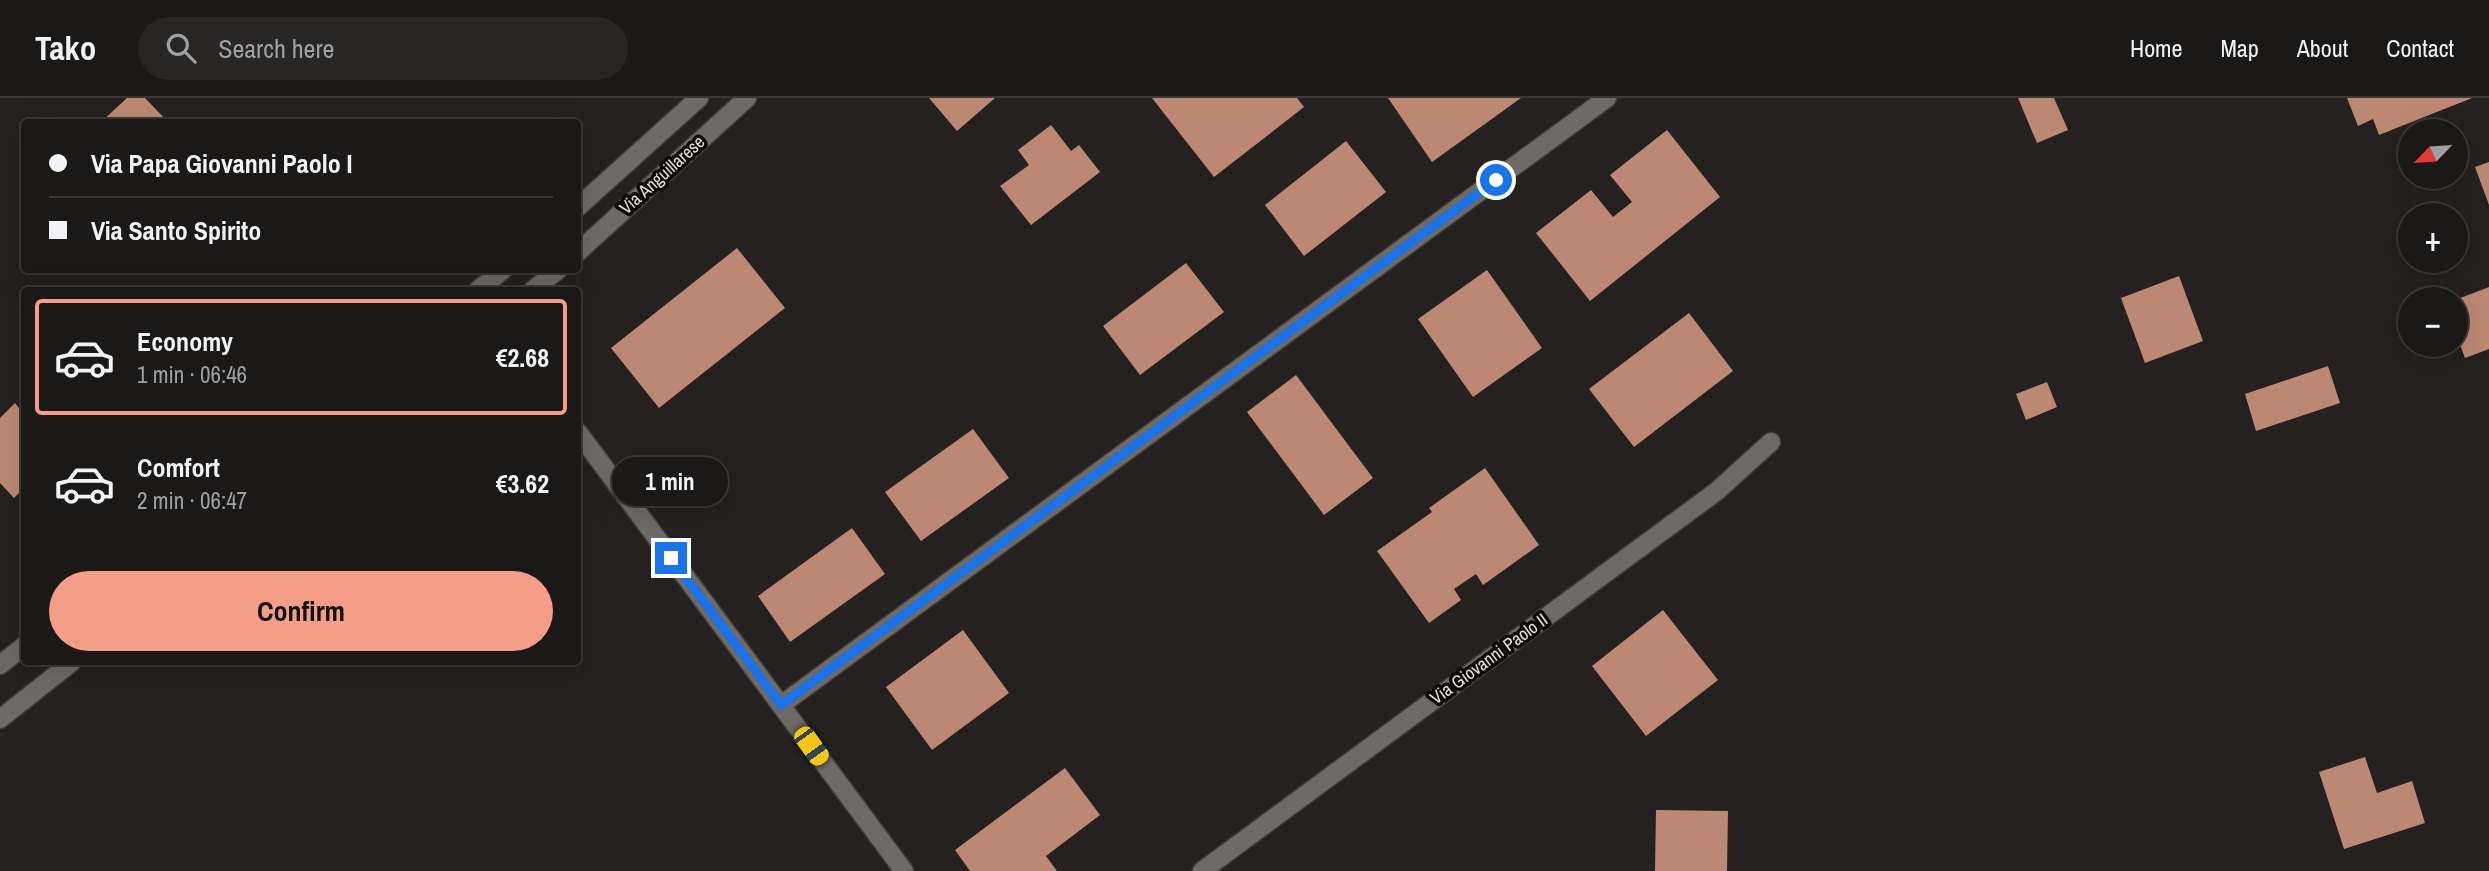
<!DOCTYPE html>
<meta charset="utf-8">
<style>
body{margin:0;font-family:"Archivo Narrow",sans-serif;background:#282625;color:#f1f3f6;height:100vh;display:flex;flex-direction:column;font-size:26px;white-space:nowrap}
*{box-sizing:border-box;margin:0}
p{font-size:23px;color:#a0a0a2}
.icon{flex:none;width:38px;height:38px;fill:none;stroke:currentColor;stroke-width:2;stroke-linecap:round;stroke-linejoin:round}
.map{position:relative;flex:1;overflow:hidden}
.panel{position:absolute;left:21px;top:189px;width:560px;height:378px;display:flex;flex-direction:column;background:#1b1918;border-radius:7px;box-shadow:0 7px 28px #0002,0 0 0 2px #393837}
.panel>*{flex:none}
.guide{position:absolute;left:21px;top:21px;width:560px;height:154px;border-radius:7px;box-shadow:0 7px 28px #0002,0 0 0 2px #393837;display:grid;align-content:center;height:154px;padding:0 28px;background:#1b1918}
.needle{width:46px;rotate:245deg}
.tools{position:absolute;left:2398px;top:21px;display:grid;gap:14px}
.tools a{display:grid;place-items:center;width:70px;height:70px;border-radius:50%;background:#1b1918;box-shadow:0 7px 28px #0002,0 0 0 2px #393837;font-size:35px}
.end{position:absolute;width:32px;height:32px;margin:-16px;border:9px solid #1a73e8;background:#fff;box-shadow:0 0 0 4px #fff}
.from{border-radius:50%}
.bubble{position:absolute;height:49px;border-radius:24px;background:#1b1918;box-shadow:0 7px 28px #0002,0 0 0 2px #393837;font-size:23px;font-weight:700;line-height:49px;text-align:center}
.car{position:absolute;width:21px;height:42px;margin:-21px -10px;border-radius:9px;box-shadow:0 0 5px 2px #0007;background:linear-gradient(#f5c518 24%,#345 0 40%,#f5c518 0 76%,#345 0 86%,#f5c518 0)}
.guide b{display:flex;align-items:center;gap:24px;height:66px;font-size:26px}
.guide b+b{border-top:2px solid #393837}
.guide i{width:18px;height:18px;background:#f1f3f6}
ul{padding:12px 0 0;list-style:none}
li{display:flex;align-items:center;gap:21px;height:116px;margin:0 14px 10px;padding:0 14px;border:4px solid transparent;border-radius:7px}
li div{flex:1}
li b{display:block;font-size:26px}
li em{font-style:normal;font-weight:700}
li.current{border-color:#f49e87}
li>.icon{width:63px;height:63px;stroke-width:1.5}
.cta{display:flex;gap:14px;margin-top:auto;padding:14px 28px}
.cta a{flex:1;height:80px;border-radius:42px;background:#f49e87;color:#111;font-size:28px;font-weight:700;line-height:80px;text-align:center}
header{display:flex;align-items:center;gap:42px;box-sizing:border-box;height:98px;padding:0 35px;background:#1b1918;border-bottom:2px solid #393837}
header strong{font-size:33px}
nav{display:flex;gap:38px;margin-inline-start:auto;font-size:24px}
.search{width:490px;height:63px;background:#282625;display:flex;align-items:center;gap:18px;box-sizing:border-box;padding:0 24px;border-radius:38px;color:#a0a0a2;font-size:26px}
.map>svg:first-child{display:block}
.building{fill:#bd8873}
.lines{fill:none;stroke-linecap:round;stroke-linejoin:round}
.pedestrian-casing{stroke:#403d3c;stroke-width:21}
.minor-casing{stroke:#403d3c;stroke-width:21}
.secondary-casing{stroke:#403d3c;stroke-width:21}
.pedestrian{stroke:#6e6a68;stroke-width:18}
.minor{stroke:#6e6a68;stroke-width:18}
.secondary{stroke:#6e6a68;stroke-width:18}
.route{stroke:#1a73e8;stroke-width:9}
.labels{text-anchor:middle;stroke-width:7;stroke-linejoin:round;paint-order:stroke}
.street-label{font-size:18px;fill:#e3e0df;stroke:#0c0b0a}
</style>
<header>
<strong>Tako</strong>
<div class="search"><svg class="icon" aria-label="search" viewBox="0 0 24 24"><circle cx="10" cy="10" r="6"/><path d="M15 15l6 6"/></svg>Search here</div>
<nav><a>Home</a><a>Map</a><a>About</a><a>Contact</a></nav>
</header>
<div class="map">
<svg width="2489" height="773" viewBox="0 0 2489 773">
<rect width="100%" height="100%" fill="#242120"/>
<!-- building -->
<g class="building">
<polygon points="127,0 145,0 168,24 101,24"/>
<polygon points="929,0 995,0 957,33"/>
<polygon points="1152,0 1297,0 1304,9 1214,79"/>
<polygon points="1388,0 1521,0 1432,64"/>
<polygon points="2018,0 2054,0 2068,32 2037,45"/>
<polygon points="2347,0 2472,0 2379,37 2373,21 2358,28"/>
<polygon points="1051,27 1071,53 1079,47 1100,74 1031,127 1000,88 1029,67 1018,52"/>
<polygon points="1667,32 1720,99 1590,203 1536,135 1591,92 1613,119 1632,104 1610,77"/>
<polygon points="1346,43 1386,94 1304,158 1265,107"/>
<polygon points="2489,64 2489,107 2475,69"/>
<polygon points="737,150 785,210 659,310 611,250"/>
<polygon points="1186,165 1224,214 1140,277 1103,228"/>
<polygon points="1487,172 1542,250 1473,299 1418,221"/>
<polygon points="2179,178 2203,243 2145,265 2121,200"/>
<polygon points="2489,189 2489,251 2465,260 2459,244 2455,245 2455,202"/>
<polygon points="1689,215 1733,273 1634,349 1589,291"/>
<polygon points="2328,268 2340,305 2256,333 2245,296"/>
<polygon points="1296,277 1373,380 1324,417 1247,314"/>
<polygon points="2047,284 2057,309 2026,322 2016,296"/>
<polygon points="15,305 24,316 24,390 14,400 0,385 0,320"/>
<polygon points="973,331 1009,380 921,443 885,394"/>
<polygon points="1485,370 1539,447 1483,487 1476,476 1454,491 1461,502 1429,525 1377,453 1432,414 1429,410"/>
<polygon points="852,430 885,476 790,544 758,498"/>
<polygon points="1663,512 1718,582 1646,638 1592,568"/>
<polygon points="963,532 1009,595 932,652 886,589"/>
<polygon points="2365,659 2377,695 2412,683 2425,725 2344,751 2319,674"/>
<polygon points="1065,670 1100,717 1046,758 1057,773 970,773 955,752"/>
<polygon points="1656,712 1728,713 1727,773 1655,773"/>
</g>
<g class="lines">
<defs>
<g id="pedestrian">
<polyline points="578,109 699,0"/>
<polyline points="478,192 503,172"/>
<polyline points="0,567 24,548"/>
</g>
<g id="minor">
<polyline points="578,334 904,773"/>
<polyline points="781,607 1607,0"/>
<polyline points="1202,773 1717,393 1771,344"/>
</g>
<g id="secondary">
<polyline points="578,154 747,0"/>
<polyline points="533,192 558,172"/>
<polyline points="0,621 72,564"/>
</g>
</defs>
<!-- pedestrian casing -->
<use href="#pedestrian" class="pedestrian-casing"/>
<!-- minor casing -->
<use href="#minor" class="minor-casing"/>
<!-- secondary casing -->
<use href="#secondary" class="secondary-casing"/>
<!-- pedestrian -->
<use href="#pedestrian" class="pedestrian"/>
<!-- minor -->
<use href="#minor" class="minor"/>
<!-- secondary -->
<use href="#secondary" class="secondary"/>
</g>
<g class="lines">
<!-- route -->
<polyline class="route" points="671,460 781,607 1496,82"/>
</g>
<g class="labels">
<!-- street labels -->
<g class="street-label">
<text transform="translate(662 77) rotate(-42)" y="6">Via Anguillarese</text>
<text transform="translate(1489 561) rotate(-36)" y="6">Via Giovanni Paolo II</text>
</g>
</g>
</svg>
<div class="tools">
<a><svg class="needle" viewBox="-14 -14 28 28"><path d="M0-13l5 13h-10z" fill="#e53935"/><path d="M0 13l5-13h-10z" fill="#a0a0a2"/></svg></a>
<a>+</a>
<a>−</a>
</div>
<i class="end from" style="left:1496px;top:82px"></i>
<i class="end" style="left:671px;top:460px"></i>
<div class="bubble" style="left:612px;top:359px;width:116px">1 min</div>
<i class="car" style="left:811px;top:648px;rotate:144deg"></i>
<div class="guide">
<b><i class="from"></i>Via Papa Giovanni Paolo I</b>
<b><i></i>Via Santo Spirito</b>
</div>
<section class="panel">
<ul>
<li class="current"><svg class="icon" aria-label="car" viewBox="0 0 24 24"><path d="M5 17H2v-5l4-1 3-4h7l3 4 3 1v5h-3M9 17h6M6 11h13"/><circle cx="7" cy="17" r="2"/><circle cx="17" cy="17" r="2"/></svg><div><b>Economy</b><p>1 min · 06:46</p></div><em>€2.68</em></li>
<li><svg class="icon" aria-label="car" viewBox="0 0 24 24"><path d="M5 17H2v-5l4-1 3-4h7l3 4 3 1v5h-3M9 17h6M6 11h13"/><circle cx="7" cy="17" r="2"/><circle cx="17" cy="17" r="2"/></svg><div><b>Comfort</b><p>2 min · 06:47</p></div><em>€3.62</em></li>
</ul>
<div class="cta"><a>Confirm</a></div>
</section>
</div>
